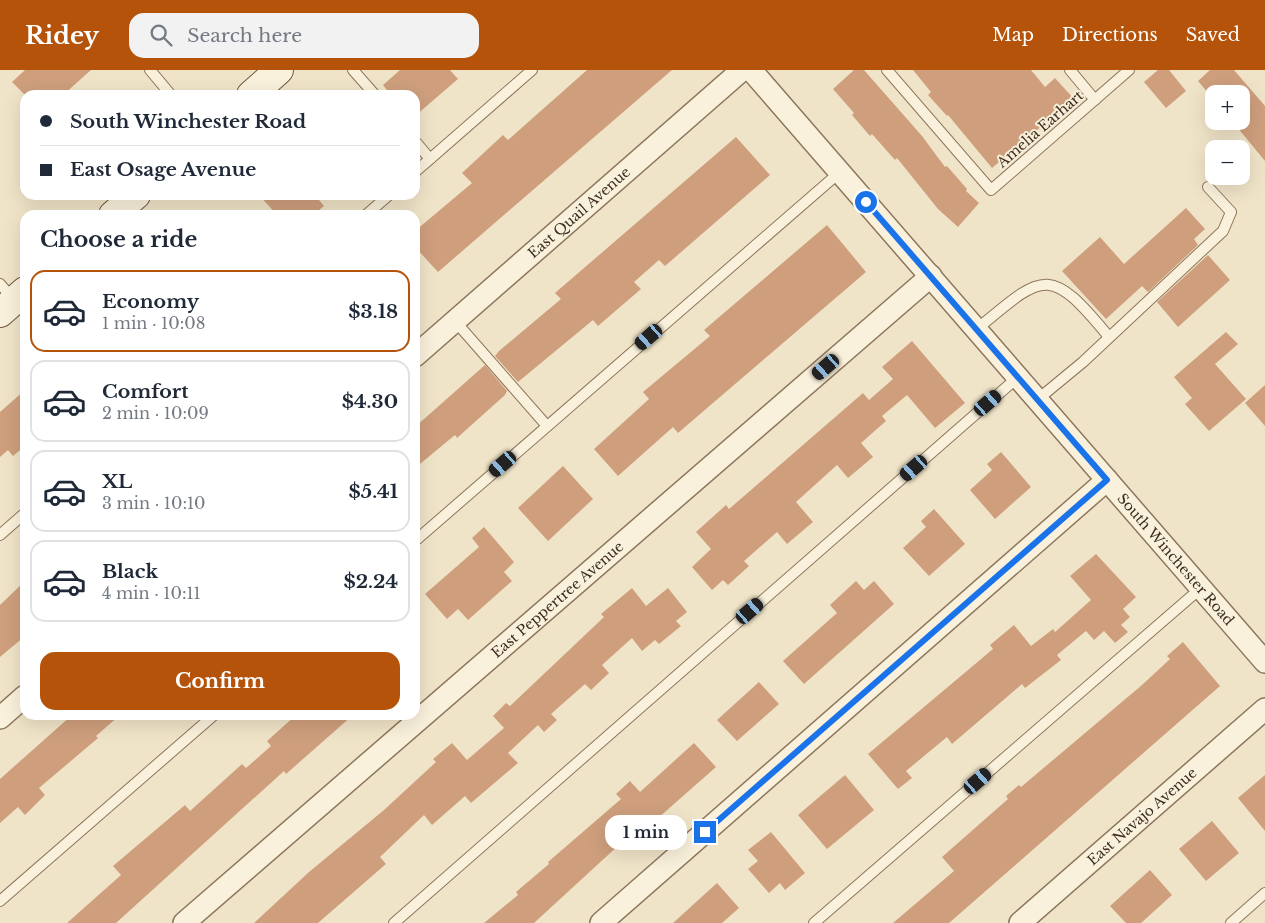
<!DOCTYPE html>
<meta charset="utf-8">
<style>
body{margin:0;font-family:"Libre Baskerville",serif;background:#f2f2f3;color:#1f2937;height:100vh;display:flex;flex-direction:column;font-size:19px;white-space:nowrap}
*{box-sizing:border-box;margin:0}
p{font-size:16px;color:#747a83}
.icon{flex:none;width:28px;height:28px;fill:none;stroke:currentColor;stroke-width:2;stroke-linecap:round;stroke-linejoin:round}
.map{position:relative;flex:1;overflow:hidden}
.side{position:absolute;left:20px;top:140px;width:400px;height:510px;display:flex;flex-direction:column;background:#fff;border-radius:15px;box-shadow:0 5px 20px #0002}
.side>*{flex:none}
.banner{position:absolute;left:20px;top:20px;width:400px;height:110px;border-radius:15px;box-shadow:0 5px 20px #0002;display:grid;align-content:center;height:110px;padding:0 20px;background:#fff}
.fabs{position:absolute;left:1205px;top:15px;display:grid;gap:10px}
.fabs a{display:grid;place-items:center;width:45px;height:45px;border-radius:10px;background:#fff;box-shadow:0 5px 20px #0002;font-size:25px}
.end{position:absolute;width:22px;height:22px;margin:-11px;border:6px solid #1a73e8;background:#fff;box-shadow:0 0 0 2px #fff}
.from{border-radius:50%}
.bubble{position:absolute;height:35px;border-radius:15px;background:#fff;box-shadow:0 5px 20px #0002;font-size:16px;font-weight:700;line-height:35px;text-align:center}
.car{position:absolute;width:15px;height:30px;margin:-15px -8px;border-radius:6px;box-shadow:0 0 4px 1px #0007;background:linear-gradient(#222 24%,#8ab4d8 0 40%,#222 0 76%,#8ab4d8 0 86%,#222 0)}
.banner b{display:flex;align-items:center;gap:18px;height:48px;font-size:19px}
.banner b+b{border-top:1px solid #e0e1e3}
.banner i{width:12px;height:12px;background:#1f2937}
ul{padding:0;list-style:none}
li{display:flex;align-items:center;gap:15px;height:82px;margin:0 10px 8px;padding:0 10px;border:2px solid #e0e1e3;border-radius:15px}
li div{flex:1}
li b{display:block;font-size:19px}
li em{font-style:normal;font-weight:700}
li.current{border-color:#b45309}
li>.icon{width:45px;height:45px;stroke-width:1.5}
h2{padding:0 20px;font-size:22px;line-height:60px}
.action{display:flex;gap:10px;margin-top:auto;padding:10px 20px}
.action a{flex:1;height:58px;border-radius:15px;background:#b45309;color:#fff;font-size:20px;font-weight:700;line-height:58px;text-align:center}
header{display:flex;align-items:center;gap:30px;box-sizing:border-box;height:70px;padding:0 25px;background:#b45309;color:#fff}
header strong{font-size:24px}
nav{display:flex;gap:28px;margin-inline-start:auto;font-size:18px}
.search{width:350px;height:45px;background:#f2f2f3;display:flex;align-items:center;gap:12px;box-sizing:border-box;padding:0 18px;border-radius:15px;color:#747a83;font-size:19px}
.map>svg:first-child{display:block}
.building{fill:#cf9f7d}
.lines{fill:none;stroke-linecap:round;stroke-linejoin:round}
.lane-casing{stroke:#8d765c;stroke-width:12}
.street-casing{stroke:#8d765c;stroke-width:24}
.secondary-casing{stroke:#6f573f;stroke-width:30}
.lane{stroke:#faf1dc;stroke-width:10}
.street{stroke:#faf1dc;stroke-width:21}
.secondary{stroke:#faf1dc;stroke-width:28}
.route{stroke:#1a73e8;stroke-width:6}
.labels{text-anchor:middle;stroke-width:4;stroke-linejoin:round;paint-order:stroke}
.street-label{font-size:14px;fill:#3d2e20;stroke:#f7eed8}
</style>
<header>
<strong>Ridey</strong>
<div class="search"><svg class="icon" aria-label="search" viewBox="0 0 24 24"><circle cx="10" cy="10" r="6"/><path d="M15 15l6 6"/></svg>Search here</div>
<nav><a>Map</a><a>Directions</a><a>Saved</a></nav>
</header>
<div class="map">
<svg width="1265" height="853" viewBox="0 0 1265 853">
<rect width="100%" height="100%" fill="#f0e4c8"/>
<!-- building -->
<g class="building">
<polygon points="25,0 91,0 63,25 25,25 12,12"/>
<polygon points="400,0 450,0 458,9 415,46 415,25 391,25 383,15"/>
<polygon points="587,0 672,0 438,202 415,177 415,161 472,113 462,103 503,65 508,70"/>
<polygon points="854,0 864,0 922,66 945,97 947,96 967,119 966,121 979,133 958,157 938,139 897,88 895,90 872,64 870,66 852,45 854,43 833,19"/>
<polygon points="913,0 1031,0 1045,17 1055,8 1074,29 992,98 948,45 947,46 928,25 931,22"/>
<polygon points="1158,0 1169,0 1186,21 1166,38 1144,12"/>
<polygon points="1210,0 1234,0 1265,36 1265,91 1232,51 1241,51 1241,24 1214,24 1214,30 1198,11"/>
<polygon points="736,67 770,105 665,196 659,190 634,212 641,219 598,256 593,250 518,312 495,286 499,281 561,229 555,223"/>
<polygon points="259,125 315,125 324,136 313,145 277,145"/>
<polygon points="1186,138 1205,159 1194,169 1198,175 1148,222 1142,216 1106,249 1062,201 1100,167 1124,194"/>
<polygon points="827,155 866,202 678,363 673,357 618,406 594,379 649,329 643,322 710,266 704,260"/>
<polygon points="1208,185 1230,210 1178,257 1157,232"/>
<polygon points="1226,262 1238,274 1215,294 1246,329 1209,361 1185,334 1192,328 1174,307"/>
<polygon points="912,271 965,333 935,358 907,325 882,346 886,351 861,373 873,387 848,408 837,395 796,432 813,452 787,474 777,462 744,491 749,496 728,515 723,510 712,520 692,497 711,479 696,462 726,435 729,439 863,323 869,330 893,309 882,297"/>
<polygon points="485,295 507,321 505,325 457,368 455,365 415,398 415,357"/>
<polygon points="1265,315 1265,356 1245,333"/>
<polygon points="25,320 25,376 13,386 8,380 0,387 0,342"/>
<polygon points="1001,382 1031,417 995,449 970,420 992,400 987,394"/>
<polygon points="563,396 593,429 548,471 518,438"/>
<polygon points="934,439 965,474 929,506 903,478 926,457 921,451"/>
<polygon points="484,457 514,492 504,502 512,511 468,550 458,539 447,549 425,524 479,477 472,468"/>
<polygon points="1096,484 1136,527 1123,539 1130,547 1121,555 1128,562 1115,573 1104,561 1094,570 1086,561 1057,585 1061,590 1025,618 1022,614 952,674 947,667 906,701 912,708 898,719 868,684 993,579 990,575 1014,555 1031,576 1053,559 1055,562 1091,530 1070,506"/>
<polygon points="25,511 25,566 0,587 0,535"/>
<polygon points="856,511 864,520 874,511 894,534 804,614 783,591 837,543 830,535"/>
<polygon points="632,518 646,536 668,518 687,542 676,551 681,556 659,574 655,570 642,581 632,568 602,595 609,603 591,620 585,614 551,644 557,650 544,662 538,655 508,683 518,693 471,733 465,726 432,755 424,745 380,787 386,794 318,853 254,853 309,802 384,740 436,692 433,689 452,673 467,690 504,658 493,646 506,633 510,636 604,547 601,544"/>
<polygon points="1183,572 1220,616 949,853 893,853 954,801 942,787 1008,729 1006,726 1019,715 1021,717 1142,615 1170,589 1167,586"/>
<polygon points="759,612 779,634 737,671 717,650"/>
<polygon points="72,645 120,645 96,666 98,668 39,718 45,725 25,745 18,737 0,753 0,709"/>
<polygon points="296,645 353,645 286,704 284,701 116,853 67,853 121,805 113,796 185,735 190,741 242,694 246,698 271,676 267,671"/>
<polygon points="694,673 716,697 624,778 620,774 534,853 484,853 518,825 516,822 549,794 548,792 621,729 616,724 630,711 640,722"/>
<polygon points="845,705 874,740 827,779 798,745"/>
<polygon points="1265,705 1265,761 1238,728"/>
<polygon points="1212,751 1239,783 1206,811 1179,779"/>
<polygon points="771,762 805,803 785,820 780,813 769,823 748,799 758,791 748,780"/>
<polygon points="1150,800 1172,825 1141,853 1126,853 1110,836"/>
<polygon points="717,813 739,838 722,853 673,853"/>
</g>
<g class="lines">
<defs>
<g id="lane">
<polyline points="150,0 171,25"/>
<polyline points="353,0 375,25"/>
<polyline points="887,0 991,120 1129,0"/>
<polyline points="1070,0 1095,30"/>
<polyline points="415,71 430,89"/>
<polyline points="415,102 532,0"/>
<polyline points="366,145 389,125"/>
<polyline points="0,214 14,230"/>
<polyline points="455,251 547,356"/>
<path d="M 977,259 C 1044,203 1049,194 1109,267"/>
<polyline points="1037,330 1083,292 1223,161 1231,142 1208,117"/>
<polyline points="0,465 25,443"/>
<polyline points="415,471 840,102"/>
<polyline points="0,831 214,645"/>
<polyline points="394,853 1018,307"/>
<polyline points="814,853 1201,518"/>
<polyline points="1231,853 1265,823"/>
</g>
<g id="street">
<path id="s1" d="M 751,0 L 1265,592"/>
<path id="s2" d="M 415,286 L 742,0"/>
<polyline points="0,648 25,626"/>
<path id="s3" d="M 184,853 L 931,206"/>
<polyline points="601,853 1107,410"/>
<path id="s4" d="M 1020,853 L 1265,639"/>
</g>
<g id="secondary">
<polyline points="251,25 279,0"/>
<polyline points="113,145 136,125"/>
<polyline points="0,243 25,221"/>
</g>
</defs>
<!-- lane casing -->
<use href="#lane" class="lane-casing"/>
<!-- street casing -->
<use href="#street" class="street-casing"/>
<!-- secondary casing -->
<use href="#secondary" class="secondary-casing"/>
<!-- lane -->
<use href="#lane" class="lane"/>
<!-- street -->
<use href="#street" class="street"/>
<!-- secondary -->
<use href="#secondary" class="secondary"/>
</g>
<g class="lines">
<!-- route -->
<polyline class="route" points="705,762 1107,410 866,132"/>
</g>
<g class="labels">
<!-- street labels -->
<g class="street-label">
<text transform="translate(1040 59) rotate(-41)" y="5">Amelia Earhart</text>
<text dy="5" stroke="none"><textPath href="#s2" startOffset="218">East Quail Avenue</textPath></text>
<text dy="5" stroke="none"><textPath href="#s1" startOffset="648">South Winchester Road</textPath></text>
<text dy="5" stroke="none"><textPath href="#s3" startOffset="494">East Peppertree Avenue</textPath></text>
<text dy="5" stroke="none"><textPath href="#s4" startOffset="162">East Navajo Avenue</textPath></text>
</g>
</g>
</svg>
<div class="fabs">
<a>+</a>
<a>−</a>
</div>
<i class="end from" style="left:866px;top:132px"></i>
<i class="end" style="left:705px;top:762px"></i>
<div class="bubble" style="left:605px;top:745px;width:82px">1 min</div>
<i class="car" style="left:649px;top:267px;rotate:229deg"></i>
<i class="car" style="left:826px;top:297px;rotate:229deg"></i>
<i class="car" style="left:988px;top:333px;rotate:49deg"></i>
<i class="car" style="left:503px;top:394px;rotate:229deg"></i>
<i class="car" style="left:914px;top:398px;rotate:229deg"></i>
<i class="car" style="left:750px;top:541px;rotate:49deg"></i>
<i class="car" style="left:978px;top:711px;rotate:49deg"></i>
<div class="banner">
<b><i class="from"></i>South Winchester Road</b>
<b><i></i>East Osage Avenue</b>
</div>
<section class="side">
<h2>Choose a ride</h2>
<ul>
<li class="current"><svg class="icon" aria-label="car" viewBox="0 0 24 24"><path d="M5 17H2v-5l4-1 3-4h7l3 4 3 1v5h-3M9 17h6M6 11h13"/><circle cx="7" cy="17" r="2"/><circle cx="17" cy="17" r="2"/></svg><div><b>Economy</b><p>1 min · 10:08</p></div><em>$3.18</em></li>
<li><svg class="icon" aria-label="car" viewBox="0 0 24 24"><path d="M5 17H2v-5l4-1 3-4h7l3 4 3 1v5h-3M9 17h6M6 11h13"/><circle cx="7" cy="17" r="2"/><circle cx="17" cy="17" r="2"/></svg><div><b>Comfort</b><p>2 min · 10:09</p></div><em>$4.30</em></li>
<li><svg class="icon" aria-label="car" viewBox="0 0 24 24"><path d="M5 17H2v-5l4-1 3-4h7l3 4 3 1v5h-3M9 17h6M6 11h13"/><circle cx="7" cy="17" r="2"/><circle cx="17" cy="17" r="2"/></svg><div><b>XL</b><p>3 min · 10:10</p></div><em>$5.41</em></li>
<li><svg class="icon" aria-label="car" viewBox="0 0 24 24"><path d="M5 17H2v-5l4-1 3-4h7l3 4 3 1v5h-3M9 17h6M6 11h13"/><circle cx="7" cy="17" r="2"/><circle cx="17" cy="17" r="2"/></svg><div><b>Black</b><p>4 min · 10:11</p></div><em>$2.24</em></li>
</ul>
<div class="action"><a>Confirm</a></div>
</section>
</div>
